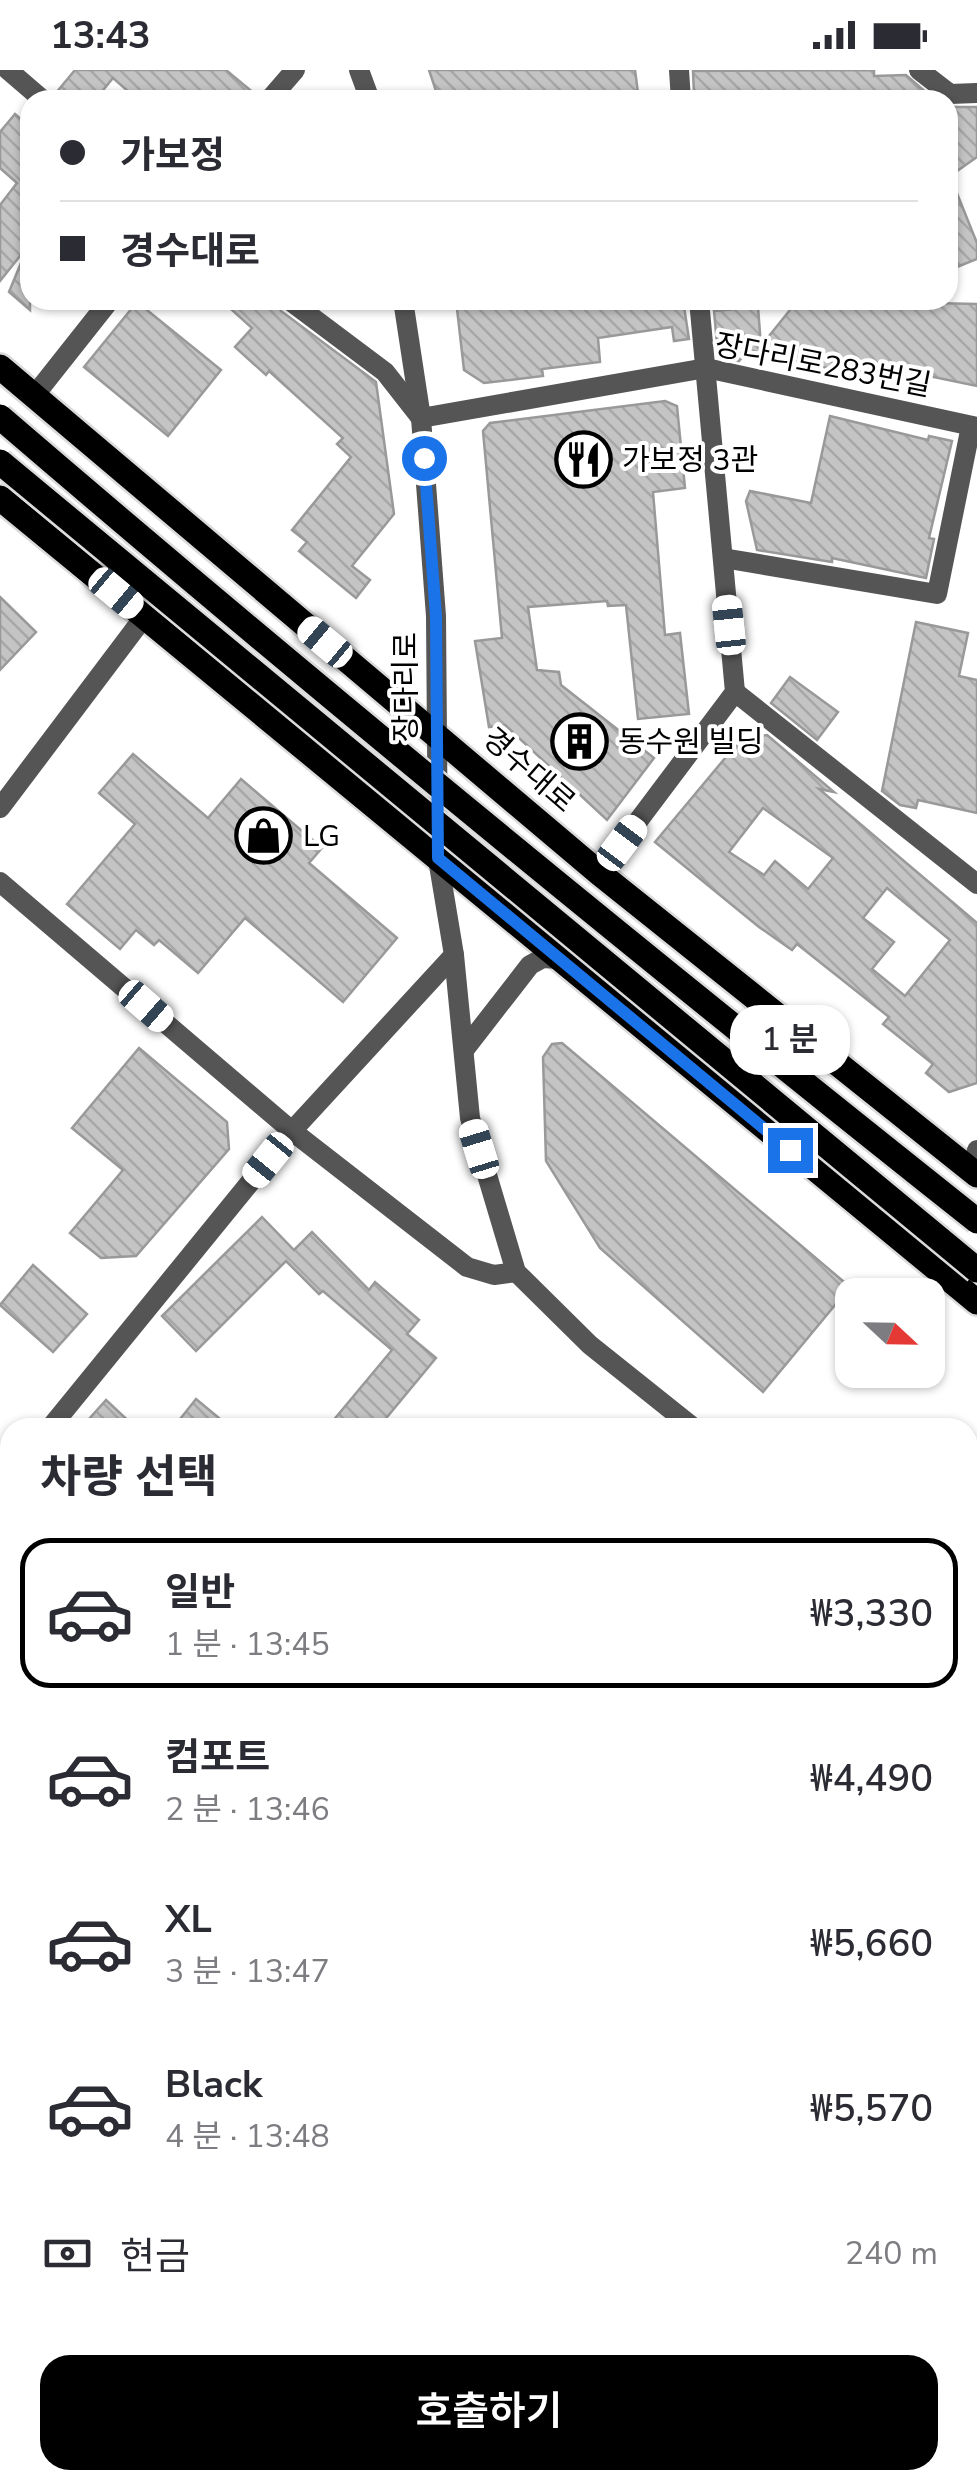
<!DOCTYPE html>
<html lang="ko">
<meta charset="utf-8">
<style>
body{margin:0;font-family:"Nunito Sans","Noto Sans KR",sans-serif;background:#f2f2f3;color:#2b2b33;height:100vh;display:flex;flex-direction:column;font-size:38px;white-space:nowrap}
*{box-sizing:border-box;margin:0}
p{font-size:32px;color:#7c7c81}
.icon{flex:none;width:55px;height:55px;fill:none;stroke:currentColor;stroke-width:2;stroke-linecap:round;stroke-linejoin:round}
.map{position:relative;flex:1;overflow:hidden}
.side{position:absolute;left:0px;top:1348px;width:978px;height:1072px;display:flex;flex-direction:column;background:#fff;border-radius:30px 30px 0 0;box-shadow:0 2px 8px #0004}
.side>*{flex:none}
.top-card{position:absolute;left:20px;top:20px;width:938px;height:220px;border-radius:30px;box-shadow:0 2px 8px #0004;display:grid;align-content:center;height:220px;padding:0 40px;background:#fff}
.needle{width:65px;rotate:112deg}
.tools{position:absolute;left:835px;top:1208px;display:grid;gap:20px}
.tools a{display:grid;place-items:center;width:110px;height:110px;border-radius:20px;background:#fff;box-shadow:0 2px 8px #0004;font-size:50px}
.end{position:absolute;width:45px;height:45px;margin:-22px;border:12px solid #1a73e8;background:#fff;box-shadow:0 0 0 5px #fff}
.from{border-radius:50%}
.bubble{position:absolute;height:70px;border-radius:30px;background:#fff;box-shadow:0 2px 8px #0004;font-size:32px;font-weight:600;line-height:70px;text-align:center}
.car{position:absolute;width:30px;height:60px;margin:-30px -15px;border-radius:12px;box-shadow:0 0 8px 2px #0007;background:linear-gradient(#fff 24%,#345 0 40%,#fff 0 76%,#345 0 86%,#fff 0)}
.top-card b{display:flex;align-items:center;gap:35px;height:95px;font-size:38px}
.top-card b+b{border-top:2px solid #e1e1e2}
.top-card i{width:25px;height:25px;background:#2b2b33}
ul{padding:0;list-style:none}
li{display:flex;align-items:center;gap:30px;height:150px;margin:0 20px 15px;padding:0 20px;border:5px solid transparent;border-radius:30px}
li div{flex:1}
li b{display:block;font-size:38px}
li em{font-style:normal;font-weight:600}
li.selected{border-color:#000}
li>.icon{width:90px;height:90px;stroke-width:1.5}
h2{padding:0 40px;font-size:45px;line-height:120px}
.pay{display:flex;align-items:center;gap:25px;height:110px;padding:0 40px;font-size:38px}
.pay p{margin-inline-start:auto}
.primary-button{display:flex;gap:20px;margin-top:auto;padding:20px 40px}
.primary-button a{flex:1;height:115px;border-radius:30px;background:#000;color:#fff;font-size:40px;font-weight:600;line-height:115px;text-align:center}
.status{display:flex;justify-content:space-between;align-items:center;height:70px;padding:0 50px;background:#fff;direction:ltr}
.status svg{height:28px;fill:currentColor}
.map>svg:first-child{display:block}
.park{fill:url(#park-crowns)}
.building{fill:url(#building-back-hatch);stroke:#999;stroke-width:2.5;fill-rule:evenodd}
.lines{fill:none;stroke-linecap:round;stroke-linejoin:round}
.primary-casing{stroke:#dbdbdb;stroke-width:30}
.minor{stroke:#555;stroke-width:20}
.tertiary{stroke:#555;stroke-width:20}
.primary{stroke:#000;stroke-width:25}
.primary-bridge-casing{stroke:#dbdbdb;stroke-width:30;stroke-linecap:butt}
.primary-bridge{stroke:#000;stroke-width:25}
.route{stroke:#1a73e8;stroke-width:12}
.labels{text-anchor:middle;stroke-width:8;stroke-linejoin:round;paint-order:stroke}
.street-label{font-size:30px;fill:#000;stroke:#fff}
.poi-label{font-size:30px;fill:#000;stroke:#fff;text-anchor:start}
</style>
<div class="status"><b>13:43</b><svg viewBox="0 0 49 12"><path d="M0 12V9h3v3zM5 12V6h3v6zM10 12V3h3v9zM15 12V0h3v12zM26 1h20v11H26zM47 4h2v5h-2z"/></svg></div>
<div class="map">
<svg width="977" height="2418" viewBox="0 0 977 2418">
<defs>
<pattern id="park-crowns" width="20" height="18" patternUnits="userSpaceOnUse" patternTransform="scale(2.5)"><rect width="20" height="18" fill="#dcdcdc"/><path d="M2 6a3 3 0 1 1 6 0M12 15a3 3 0 1 1 6 0" fill="none" stroke="#bbb"/></pattern>
<pattern id="building-back-hatch" width="6" height="6" patternUnits="userSpaceOnUse" patternTransform="scale(2.5)"><rect width="6" height="6" fill="#c4c4c4"/><path d="M-1 5l2 2M0 0l6 6M5-1l2 2" fill="none" stroke="#a7a7a7"/></pattern>
</defs>
<rect width="100%" height="100%" fill="#fff"/>
<!-- park -->
<g class="park">
<polygon points="0,1879 10,1889 10,2258 0,2251"/>
<polygon points="977,2082 977,2380 968,2391 968,2086"/>
<polygon points="207,2410 951,2410 945,2418 217,2418"/>
</g>
<!-- building -->
<g class="building">
<polygon points="75,0 226,0 256,25 256,30 138,30 113,8 95,30 56,30 55,24"/>
<polygon points="429,0 635,0 639,30 439,30"/>
<polygon points="874,0 874,6 906,5 935,30 891,30 891,26 818,30 818,26 762,26 762,21 694,24 693,1"/>
<polygon points="948,37 977,37 977,87 950,106 977,173 977,189 952,199 948,188"/>
<polygon points="15,44 30,57 30,240 9,222 28,176 0,211 0,135 17,113 0,98 0,62"/>
<polygon points="221,230 275,230 281,241 376,312 394,444 352,496 370,510 356,528 299,481 307,472 292,460 351,387 337,374 343,368 269,301 266,305 235,277 252,258"/>
<polygon points="456,230 534,230 535,238 606,230 683,230 689,269 674,271 672,257 598,268 600,292 542,299 543,306 484,313 464,300"/>
<polygon points="798,230 977,234 977,316 866,293 863,306 748,280 739,291 718,285 714,241 758,237 761,276"/>
<polygon points="137,232 221,300 168,366 84,297"/>
<polygon points="665,331 677,336 685,418 653,422 665,565 680,563 689,644 638,649 626,535 608,536 607,531 528,537 537,600 559,602 561,615 654,688 607,750 505,655 489,657 475,571 502,568 483,361 490,353"/>
<polygon points="830,346 928,370 929,366 952,371 929,468 934,469 926,508 832,488 832,492 757,480 746,431 750,421 811,433"/>
<polygon points="0,527 36,562 0,600"/>
<polygon points="916,552 968,563 959,606 977,610 977,743 918,730 916,738 900,735 882,721"/>
<polygon points="790,607 838,642 817,670 771,633"/>
<path d="M 767,665 L 834,722 L 819,719 L 977,853 L 977,1013 L 949,1022 L 926,1003 L 933,994 L 883,954 L 889,947 L 797,874 L 792,880 L 759,857 L 655,772 L 741,669 ZM 763,738 L 833,788 L 808,819 L 775,791 L 764,805 L 729,782 ZM 887,818 L 950,870 L 905,926 L 872,899 L 894,872 L 863,848 Z"/>
<polygon points="133,684 208,748 241,709 322,778 309,793 397,868 343,932 245,848 198,903 159,870 154,875 136,860 120,879 67,834 135,754 99,723"/>
<polygon points="562,973 850,1217 763,1322 600,1178 546,1091 543,987 552,974"/>
<polygon points="139,978 227,1052 229,1079 136,1186 101,1188 70,1163 123,1100 72,1058"/>
<polygon points="262,1147 294,1180 312,1162 369,1220 375,1212 419,1250 407,1264 436,1288 378,1358 327,1358 392,1280 323,1221 319,1224 286,1191 196,1281 162,1246"/>
<polygon points="33,1195 87,1244 53,1282 0,1235"/>
<polygon points="196,1329 231,1358 173,1358"/>
<polygon points="106,1330 136,1358 81,1358"/>
</g>
<g class="lines">
<defs>
<g id="primary">
<polyline points="0,297 599,803 977,1105"/>
<polyline points="0,428 977,1232"/>
</g>
</defs>
<!-- primary casing -->
<use href="#primary" class="primary-casing"/>
<!-- minor -->
<g class="minor">
<polyline points="8,0 43,30"/>
<polyline points="679,0 681,30"/>
<polyline points="919,0 950,24 977,23"/>
<polyline points="269,30 295,0"/>
<polyline points="289,230 385,302 421,348 706,298 977,357"/>
<polyline points="34,326 110,230"/>
<polyline points="723,488 937,524 971,356"/>
<polyline points="735,622 977,814"/>
<polyline points="0,738 144,547"/>
<polyline points="599,803 735,622 699,230"/>
<polyline points="0,812 292,1061 467,1197 494,1205 516,1202"/>
<polyline points="972,1101 977,1080"/>
<polyline points="50,1358 292,1061 454,885"/>
<polyline points="0,1419 10,1406"/>
<polyline points="968,1991 977,1998"/>
<polyline points="0,2367 10,2365"/>
</g>
<!-- tertiary -->
<g class="tertiary">
<polyline points="359,0 370,30"/>
<polyline points="403,230 421,348 436,546 438,789 454,885 470,1048 516,1202 590,1275 694,1358"/>
<polyline points="464,980 530,895 543,888 559,889"/>
<polyline points="968,1578 977,1587"/>
</g>
<!-- primary -->
<use href="#primary" class="primary"/>
<defs>
<g id="primary-bridge">
<path d="M 0,347 C 320,622 647,889 977,1151"/>
<polyline points="0,392 977,1200"/>
</g>
</defs>
<!-- primary-bridge casing -->
<use href="#primary-bridge" class="primary-bridge-casing"/>
<!-- primary-bridge -->
<use href="#primary-bridge" class="primary-bridge"/>
</g>
<g class="lines">
<!-- route -->
<polyline class="route" points="424,388 436,546 438,788 790,1080"/>
</g>
<!-- icons -->
<defs>
<symbol id="restaurant-ring" viewBox="-11 -11 22 22"><circle r="9.5" fill="#fff" stroke="#000" stroke-width="1.5"/><path d="M-5-6h1v4h1v-4h1v4h1v-4h1v5L-1.5 .5V6h-2V.5L-5-1ZM5-6V6H3V1.5H1.5Q1.5-4 5-6Z" fill="#000"/></symbol>
<symbol id="building-ring" viewBox="-11 -11 22 22"><circle r="9.5" fill="#fff" stroke="#000" stroke-width="1.5"/><path d="M-4-6H4V6H1V3H-1V6H-4ZM-2.5-4.3h1.7v1.8h-1.7ZM.8-4.3h1.7v1.8H.8ZM-2.5-1h1.7V.8h-1.7ZM.8-1h1.7V.8H.8Z" fill="#000"/></symbol>
<symbol id="shop-ring" viewBox="-11 -11 22 22"><circle r="9.5" fill="#fff" stroke="#000" stroke-width="1.5"/><path d="M-5-2.5h2.3a2.7 3.5 0 0 1 5.4 0H5L5.5 6h-11ZM-1.5-2.5h3a1.5 2.3 0 0 0-3 0Z" fill="#000"/></symbol>
</defs>
<g fill-rule="evenodd">
<use href="#restaurant-ring" x="552" y="358" width="63" height="63"/>
<use href="#building-ring" x="548" y="640" width="63" height="63"/>
<use href="#shop-ring" x="232" y="734" width="63" height="63"/>
</g>
<g class="labels">
<!-- street labels -->
<g class="street-label">
<text transform="translate(823 295) rotate(11)" y="10">장다리로283번길</text>
<text transform="translate(406 617) rotate(-90)" y="10">장다리로</text>
<text transform="translate(529 700) rotate(41)" y="10">경수대로</text>
</g>
<!-- poi labels -->
<g class="poi-label">
<text x="622" y="400">가보정 3관</text>
<text x="618" y="682">동수원 빌딩</text>
<text x="303" y="776">LG</text>
</g>
</g>
</svg>
<div class="tools">
<a><svg class="needle" viewBox="-14 -14 28 28"><path d="M0-13l5 13h-10z" fill="#e53935"/><path d="M0 13l5-13h-10z" fill="#7c7c81"/></svg></a>
</div>
<i class="end from" style="left:424px;top:388px"></i>
<i class="end" style="left:790px;top:1080px"></i>
<div class="bubble" style="left:730px;top:935px;width:120px">1 분</div>
<i class="car" style="left:116px;top:523px;rotate:130deg"></i>
<i class="car" style="left:729px;top:555px;rotate:354deg"></i>
<i class="car" style="left:325px;top:572px;rotate:310deg"></i>
<i class="car" style="left:622px;top:773px;rotate:37deg"></i>
<i class="car" style="left:146px;top:936px;rotate:131deg"></i>
<i class="car" style="left:479px;top:1079px;rotate:343deg"></i>
<i class="car" style="left:268px;top:1090px;rotate:219deg"></i>
<div class="top-card">
<b><i class="from"></i>가보정</b>
<b><i></i>경수대로</b>
</div>
<section class="side">
<h2>차량 선택</h2>
<ul>
<li class="selected"><svg class="icon" aria-label="car" viewBox="0 0 24 24"><path d="M5 17H2v-5l4-1 3-4h7l3 4 3 1v5h-3M9 17h6M6 11h13"/><circle cx="7" cy="17" r="2"/><circle cx="17" cy="17" r="2"/></svg><div><b>일반</b><p>1 분 · 13:45</p></div><em>₩3,330</em></li>
<li><svg class="icon" aria-label="car" viewBox="0 0 24 24"><path d="M5 17H2v-5l4-1 3-4h7l3 4 3 1v5h-3M9 17h6M6 11h13"/><circle cx="7" cy="17" r="2"/><circle cx="17" cy="17" r="2"/></svg><div><b>컴포트</b><p>2 분 · 13:46</p></div><em>₩4,490</em></li>
<li><svg class="icon" aria-label="car" viewBox="0 0 24 24"><path d="M5 17H2v-5l4-1 3-4h7l3 4 3 1v5h-3M9 17h6M6 11h13"/><circle cx="7" cy="17" r="2"/><circle cx="17" cy="17" r="2"/></svg><div><b>XL</b><p>3 분 · 13:47</p></div><em>₩5,660</em></li>
<li><svg class="icon" aria-label="car" viewBox="0 0 24 24"><path d="M5 17H2v-5l4-1 3-4h7l3 4 3 1v5h-3M9 17h6M6 11h13"/><circle cx="7" cy="17" r="2"/><circle cx="17" cy="17" r="2"/></svg><div><b>Black</b><p>4 분 · 13:48</p></div><em>₩5,570</em></li>
</ul>
<div class="pay"><svg class="icon" aria-label="cash" viewBox="0 0 24 24"><path d="M3 7h18v10H3z"/><circle cx="12" cy="12" r="2"/></svg>현금<p>240 m</p></div>
<div class="primary-button"><a>호출하기</a></div>
</section>
</div>
